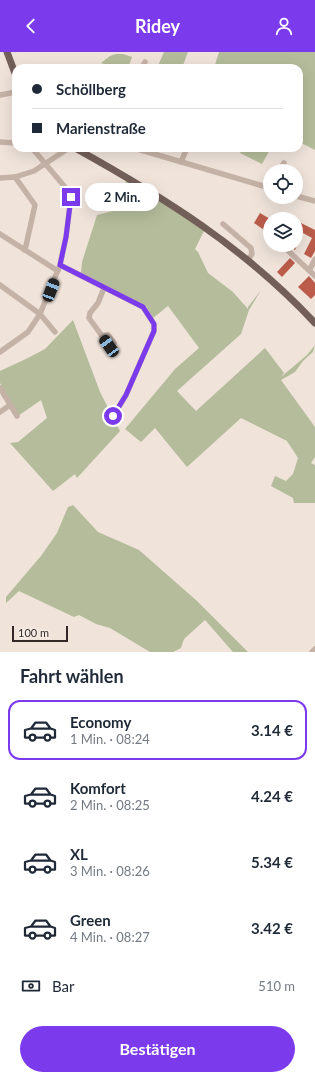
<!DOCTYPE html>
<html lang="de">
<meta charset="utf-8">
<style>
body{margin:0;font-family:Lato,sans-serif;background:#f6f6f7;color:#1f2937;height:100vh;display:flex;flex-direction:column;font-size:15px;white-space:nowrap}
*{box-sizing:border-box;margin:0}
p{font-size:13px;color:#747a83}
.icon{flex:none;width:22px;height:22px;fill:none;stroke:currentColor;stroke-width:2;stroke-linecap:round;stroke-linejoin:round}
.map{position:relative;height:600px;overflow:hidden}
.panel{display:flex;flex-direction:column;background:#fff;flex:1}
.panel>*{flex:none}
.banner{position:absolute;left:12px;top:12px;width:291px;height:88px;border-radius:12px;box-shadow:0 4px 16px #0002;display:grid;align-content:center;height:88px;padding:0 20px;background:#fff}
.fabs{position:absolute;left:263px;top:112px;display:grid;gap:8px}
.fabs a{display:grid;place-items:center;width:40px;height:40px;border-radius:50%;background:#fff;box-shadow:0 4px 16px #0002;font-size:20px}
.scale{position:absolute;left:12px;bottom:10px;width:56px;box-sizing:border-box;padding-left:4px;border:2px solid #322927;border-top:0;font-size:11px;line-height:14px;white-space:nowrap;color:#322927;-webkit-text-stroke:3px #f7ede5;paint-order:stroke}
.end{position:absolute;width:18px;height:18px;margin:-9px;border:5px solid #7c3aed;background:#fff;box-shadow:0 0 0 2px #fff}
.from{border-radius:50%}
.bubble{position:absolute;height:28px;border-radius:14px;background:#fff;box-shadow:0 4px 16px #0002;font-size:13px;font-weight:700;line-height:28px;text-align:center}
.car{position:absolute;width:12px;height:24px;margin:-12px -6px;border-radius:5px;box-shadow:0 0 3px 1px #0007;background:linear-gradient(#222 24%,#8ab4d8 0 40%,#222 0 76%,#8ab4d8 0 86%,#222 0)}
.banner b{display:flex;align-items:center;gap:14px;height:38px;font-size:15px}
.banner b+b{border-top:1px solid #e0e1e3}
.banner i{width:10px;height:10px;background:#1f2937}
ul{padding:0;list-style:none}
li{display:flex;align-items:center;gap:12px;height:60px;margin:0 8px 6px;padding:0 12px;border:2px solid transparent;border-radius:12px}
li div{flex:1}
li b{display:block;font-size:15px}
li em{font-style:normal;font-weight:700}
li.current{border-color:#7c3aed}
li>.icon{width:36px;height:36px;stroke-width:1.5}
h2{padding:0 20px;font-size:18px;line-height:48px}
.pay{display:flex;align-items:center;gap:10px;height:44px;padding:0 20px;font-size:15px}
.pay p{margin-inline-start:auto}
.primary-button{display:flex;gap:8px;margin-top:auto;padding:8px 20px}
.primary-button a{flex:1;height:46px;border-radius:24px;background:#7c3aed;color:#fff;font-size:16px;font-weight:700;line-height:46px;text-align:center}
header{display:flex;justify-content:space-between;align-items:center;height:52px;padding:0 20px;background:#7c3aed;color:#fff;font-size:18px;font-weight:700}
.map>svg:first-child{display:block}
.green{fill:#b4bc9b}
.building{fill:#bb5c4b}
.lines{fill:none;stroke-linecap:round;stroke-linejoin:round}
.minor{stroke:#c5b2a7;stroke-width:5.5}
.major{stroke:#735f59;stroke-width:7}
.route{stroke:#7c3aed;stroke-width:5}
</style>
<header><svg class="icon" aria-label="back" viewBox="0 0 24 24"><path d="M15 5l-7 7 7 7"/></svg>Ridey<svg class="icon" aria-label="person" viewBox="0 0 24 24"><circle cx="12" cy="8" r="4"/><path d="M4 21q1-7 8-7t8 7"/></svg></header>
<div class="map">
<svg width="315" height="600" viewBox="0 0 315 600">
<rect width="100%" height="100%" fill="#efe3da"/>
<!-- green -->
<g class="green">
<polygon points="164,0 188,0 182,16 157,16"/>
<polygon points="219,0 315,0 315,98 299,90 299,16 214,16"/>
<polygon points="116,2 123,2 132,5 128,16 117,16 101,11 110,4"/>
<polygon points="243,96 271,96 262,112 240,101"/>
<polygon points="128,125 206,175 195,197 198,200 208,221 233,240 248,257 248,255 261,238 249,258 241,282 177,339 196,359 265,296 284,321 281,325 307,303 315,293 313,300 303,309 295,320 281,328 315,375 315,405 311,411 315,413 315,451 294,451 293,446 271,434 275,424 286,429 293,422 298,406 287,389 241,366 187,415 155,376 141,390 125,377 175,317 199,296 168,254 153,266 146,254 81,221 82,210 97,163 113,159"/>
<polygon points="73,268 100,340 120,379 77,426 75,422 53,439 10,391 18,390 47,366 41,348 18,364 0,331 0,319 28,306 45,297"/>
<polygon points="73,453 98,480 139,498 197,549 248,600 233,600 205,568 184,587 181,596 173,600 150,600 110,576 96,572 79,563 74,565 19,539 6,551 6,545 41,504 57,481 68,455"/>
</g>
<!-- building -->
<g class="building">
<polygon points="260,161 270,167 270,182 254,171"/>
<polygon points="301,171 315,178 315,199 311,206 304,202 312,186 303,181 295,198 288,193 296,193 296,180"/>
<polygon points="290,206 295,211 282,225 277,220"/>
<polygon points="309,224 315,231 315,243 311,247 298,235"/>
</g>
<g class="lines">
<!-- minor -->
<g class="minor">
<polyline points="142,16 145,10"/>
<polyline points="0,43 16,40"/>
<polyline points="0,90 16,91"/>
<polyline points="134,96 270,136"/>
<polyline points="181,110 187,96"/>
<polyline points="279,119 284,111"/>
<polyline points="15,125 35,153 25,198"/>
<polyline points="0,126 15,125 34,119 69,96"/>
<polyline points="296,144 315,149"/>
<polyline points="223,172 251,196 252,202 248,208"/>
<polyline points="0,182 58,219"/>
<polyline points="283,194 315,224"/>
<polyline points="60,213 143,255 154,272 154,279 126,343 113,365"/>
<polyline points="310,217 315,207"/>
<polyline points="0,233 40,262 55,280"/>
<polygon points="108,283 114,291 109,294 102,284"/>
<polyline points="102,284 89,266 90,261 98,251 104,236"/>
<polyline points="0,300 28,280 40,262 60,213 66,185 71,145 70,141 32,96"/>
<polyline points="0,336 17,364"/>
<polyline points="0,360 10,353"/>
<polyline points="312,600 315,597"/>
</g>
<!-- major -->
<g class="major">
<polyline points="7,0 16,24"/>
<path d="M 75,96 C 165,146 244,195 315,271"/>
</g>
</g>
<g class="lines">
<!-- route -->
<polyline class="route" points="71,145 66,185 60,213 143,255 154,272 154,279 126,343 113,364"/>
</g>
</svg>
<div class="fabs">
<a><svg class="icon" aria-label="locate" viewBox="0 0 24 24"><circle cx="12" cy="12" r="6"/><path d="M12 2v4M12 18v4M2 12h4M18 12h4"/></svg></a>
<a><svg class="icon" aria-label="layers" viewBox="0 0 24 24"><path d="M12 4l9 5-9 5-9-5zM3 14l9 5 9-5"/></svg></a>
</div>
<div class="scale">100 m</div>
<i class="end from" style="left:113px;top:364px"></i>
<i class="end" style="left:71px;top:145px"></i>
<div class="bubble" style="left:85px;top:131px;width:74px">2 Min.</div>
<i class="car" style="left:51px;top:238px;rotate:21deg"></i>
<i class="car" style="left:109px;top:294px;rotate:324deg"></i>
<div class="banner">
<b><i class="from"></i>Schöllberg</b>
<b><i></i>Marienstraße</b>
</div>
</div>
<section class="panel">
<h2>Fahrt wählen</h2>
<ul>
<li class="current"><svg class="icon" aria-label="car" viewBox="0 0 24 24"><path d="M5 17H2v-5l4-1 3-4h7l3 4 3 1v5h-3M9 17h6M6 11h13"/><circle cx="7" cy="17" r="2"/><circle cx="17" cy="17" r="2"/></svg><div><b>Economy</b><p>1 Min. · 08:24</p></div><em>3.14 €</em></li>
<li><svg class="icon" aria-label="car" viewBox="0 0 24 24"><path d="M5 17H2v-5l4-1 3-4h7l3 4 3 1v5h-3M9 17h6M6 11h13"/><circle cx="7" cy="17" r="2"/><circle cx="17" cy="17" r="2"/></svg><div><b>Komfort</b><p>2 Min. · 08:25</p></div><em>4.24 €</em></li>
<li><svg class="icon" aria-label="car" viewBox="0 0 24 24"><path d="M5 17H2v-5l4-1 3-4h7l3 4 3 1v5h-3M9 17h6M6 11h13"/><circle cx="7" cy="17" r="2"/><circle cx="17" cy="17" r="2"/></svg><div><b>XL</b><p>3 Min. · 08:26</p></div><em>5.34 €</em></li>
<li><svg class="icon" aria-label="car" viewBox="0 0 24 24"><path d="M5 17H2v-5l4-1 3-4h7l3 4 3 1v5h-3M9 17h6M6 11h13"/><circle cx="7" cy="17" r="2"/><circle cx="17" cy="17" r="2"/></svg><div><b>Green</b><p>4 Min. · 08:27</p></div><em>3.42 €</em></li>
</ul>
<div class="pay"><svg class="icon" aria-label="cash" viewBox="0 0 24 24"><path d="M3 7h18v10H3z"/><circle cx="12" cy="12" r="2"/></svg>Bar<p>510 m</p></div>
<div class="primary-button"><a>Bestätigen</a></div>
</section>
